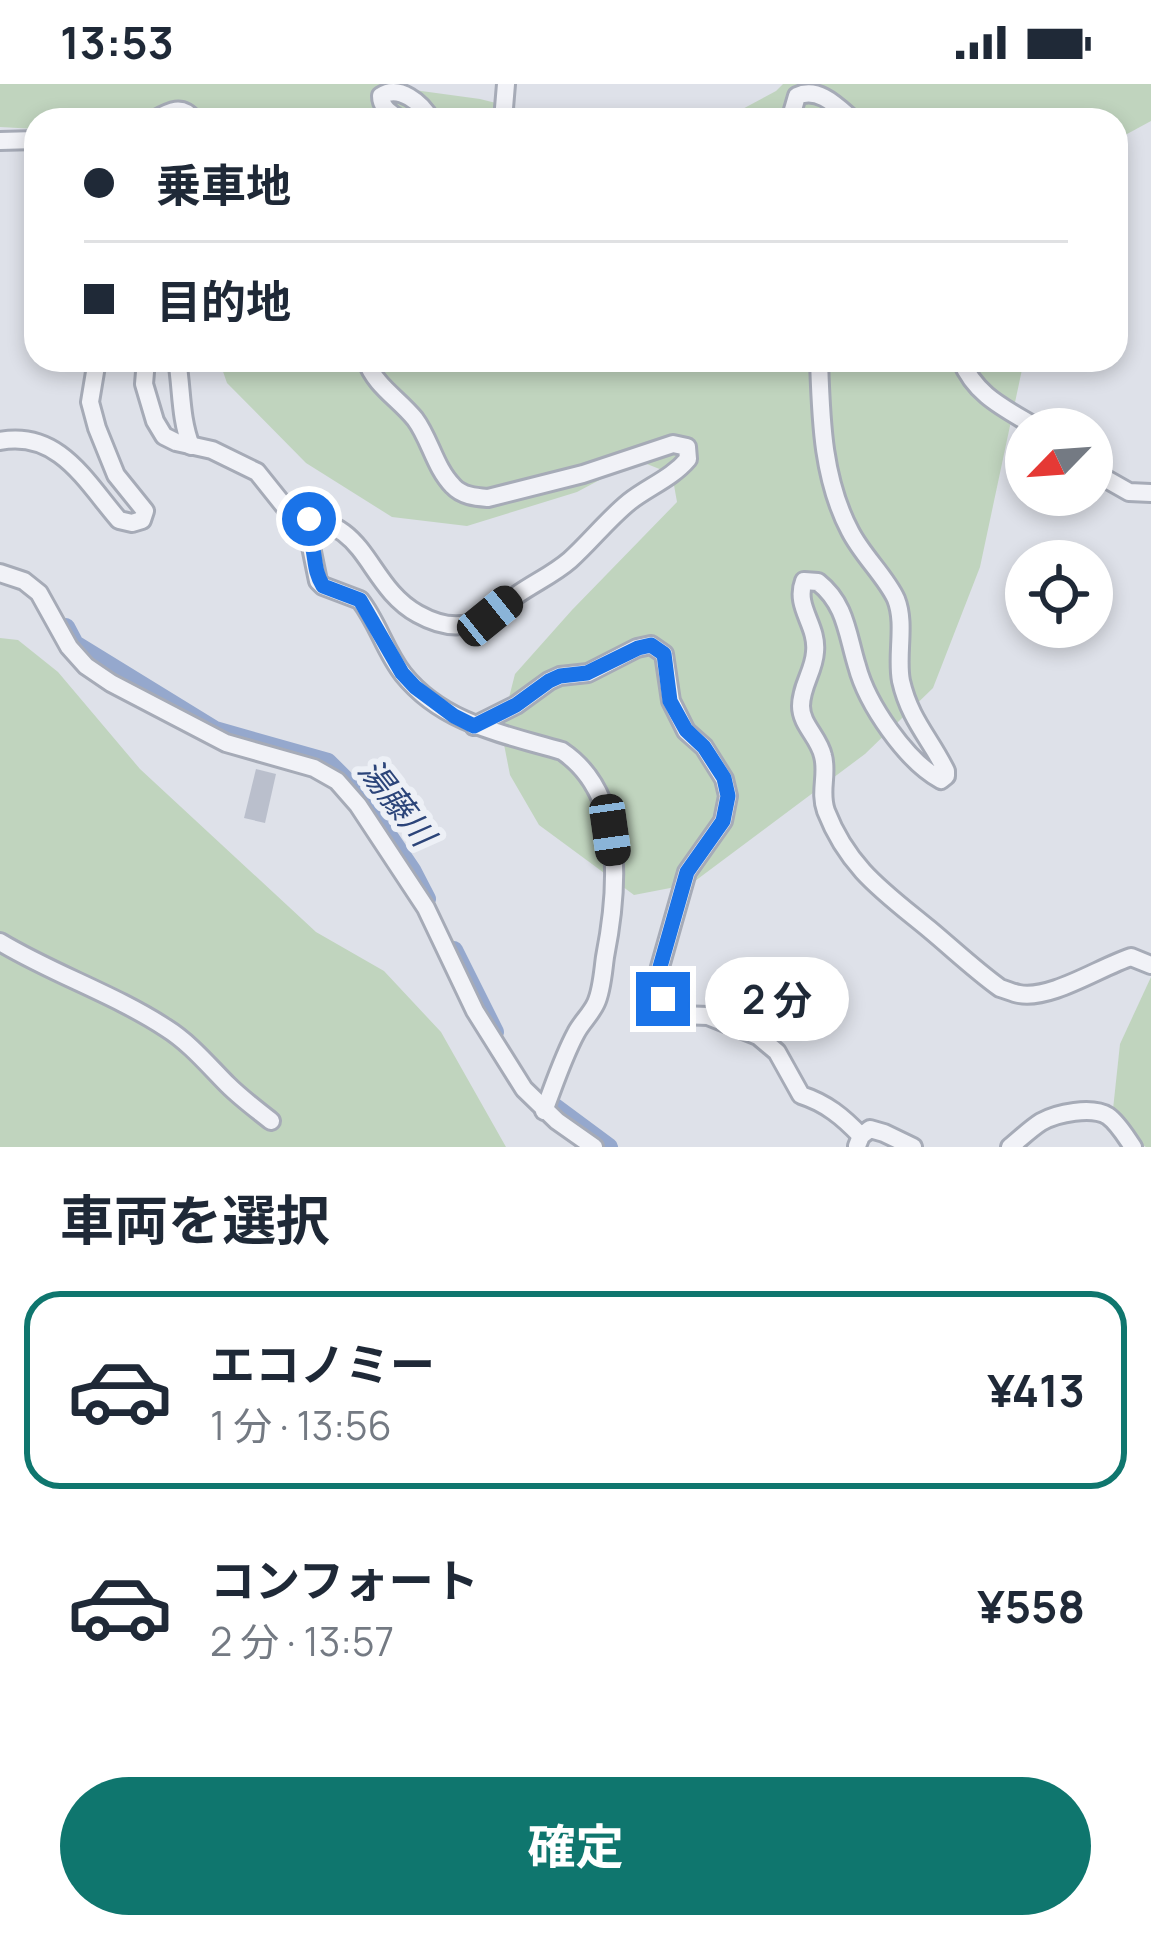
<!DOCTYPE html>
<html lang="ja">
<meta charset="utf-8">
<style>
body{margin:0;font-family:Manrope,"Noto Sans JP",sans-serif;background:#f2f2f3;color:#1f2937;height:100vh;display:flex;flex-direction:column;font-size:45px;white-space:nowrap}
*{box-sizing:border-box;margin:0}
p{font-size:39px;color:#747a83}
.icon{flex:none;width:66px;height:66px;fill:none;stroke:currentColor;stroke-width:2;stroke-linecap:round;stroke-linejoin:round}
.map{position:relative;height:1063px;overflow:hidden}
.details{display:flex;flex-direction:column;background:#fff;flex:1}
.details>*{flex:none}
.top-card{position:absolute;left:24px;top:24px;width:1104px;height:264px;border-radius:36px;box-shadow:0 6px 18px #0003;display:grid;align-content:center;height:264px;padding:0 60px;background:#fff}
.needle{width:78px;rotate:245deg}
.fabs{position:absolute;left:1005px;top:324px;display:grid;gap:24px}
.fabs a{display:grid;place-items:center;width:108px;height:108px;border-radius:50%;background:#fff;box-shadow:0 6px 18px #0003;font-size:60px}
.end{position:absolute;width:54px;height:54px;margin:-27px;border:15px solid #1a73e8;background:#fff;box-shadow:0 0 0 6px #fff}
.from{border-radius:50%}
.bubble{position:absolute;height:84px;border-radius:42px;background:#fff;box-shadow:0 6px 18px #0003;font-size:39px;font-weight:700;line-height:84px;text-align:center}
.car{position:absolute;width:36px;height:72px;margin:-36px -18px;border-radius:15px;box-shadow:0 0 9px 3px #0007;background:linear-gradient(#222 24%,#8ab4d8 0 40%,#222 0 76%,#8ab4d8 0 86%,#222 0)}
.top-card b{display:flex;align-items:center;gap:42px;height:114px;font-size:45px}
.top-card b+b{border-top:3px solid #e0e1e3}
.top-card i{width:30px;height:30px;background:#1f2937}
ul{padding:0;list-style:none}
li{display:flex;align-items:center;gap:36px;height:198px;margin:0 24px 18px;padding:0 36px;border:6px solid transparent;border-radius:36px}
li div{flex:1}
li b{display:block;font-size:45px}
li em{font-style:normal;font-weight:700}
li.on{border-color:#0f766e}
li>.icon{width:108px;height:108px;stroke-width:1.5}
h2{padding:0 60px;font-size:54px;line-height:144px}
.primary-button{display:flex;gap:24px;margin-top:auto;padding:24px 60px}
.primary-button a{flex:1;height:138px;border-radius:72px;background:#0f766e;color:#fff;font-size:48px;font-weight:700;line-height:138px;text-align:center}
.status{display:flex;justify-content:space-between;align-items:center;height:84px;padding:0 60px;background:#fff;direction:ltr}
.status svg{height:33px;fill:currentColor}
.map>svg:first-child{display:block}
.green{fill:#c0d4be}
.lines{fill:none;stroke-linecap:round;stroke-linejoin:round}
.river{stroke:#95a8cd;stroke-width:18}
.building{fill:#babfcc}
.minor-casing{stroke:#a6abb7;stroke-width:22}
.minor{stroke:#f1f2f7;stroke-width:16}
.route{stroke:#1a73e8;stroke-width:15}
.labels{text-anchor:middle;stroke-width:12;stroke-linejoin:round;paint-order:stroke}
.water-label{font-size:33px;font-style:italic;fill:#2b4479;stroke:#edf0f6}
</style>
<div class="status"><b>13:53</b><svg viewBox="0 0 49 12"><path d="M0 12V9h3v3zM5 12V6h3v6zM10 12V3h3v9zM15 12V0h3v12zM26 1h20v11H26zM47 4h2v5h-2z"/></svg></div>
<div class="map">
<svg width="1151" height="1063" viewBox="0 0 1151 1063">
<rect width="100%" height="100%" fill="#dee1e9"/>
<!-- green -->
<g class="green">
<polygon points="0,0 406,0 414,6 480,15 565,36 36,36 36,45 0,43"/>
<polygon points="783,0 1151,0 1151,37 1116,56 1116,36 722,36 776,7"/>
<polygon points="219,276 1024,276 980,483 933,604 865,670 691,800 634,811 539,741 510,691 501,645 515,590 572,526 677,418 672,390 637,376 577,408 467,442 392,433 306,379 227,299"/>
<polygon points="0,554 18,556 58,588 140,685 316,848 384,887 441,948 506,1063 0,1063"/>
<polygon points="1151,893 1151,1063 1146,1063 1111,1044 1120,960"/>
</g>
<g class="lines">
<!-- river -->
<g class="river">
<polyline points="66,543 75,560 215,646 328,678 362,712 412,786 427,815"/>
<polyline points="454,866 495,948"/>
<polyline points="555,1023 609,1063"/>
</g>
</g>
<!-- building -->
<polygon class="building" points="256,685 276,690 265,739 244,734"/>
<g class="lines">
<defs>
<g id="minor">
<path d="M 154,36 C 170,27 182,20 194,36"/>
<path d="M 400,36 C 391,29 381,24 381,12 C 399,0 422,19 431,36"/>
<polyline points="503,36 506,0"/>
<path d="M 790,36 L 797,12 C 818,2 837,22 853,36"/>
<polyline points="0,57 36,56"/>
<path d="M 146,276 L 144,300 L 155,337 L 164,352 L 176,358 L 212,366 L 257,388 L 309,453 L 318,497 L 323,502 L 360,516 C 378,539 385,567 403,590 C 443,640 504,650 562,667 C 627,711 618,807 605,873 C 603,887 602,906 596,919 C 591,930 581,939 576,949 C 563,973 554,1001 544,1027"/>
<path d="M 177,276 C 182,305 180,334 191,362"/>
<path d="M 819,276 C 821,334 822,394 850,447 C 862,471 886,493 896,515 C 906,540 896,571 901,597 C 910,636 930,654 946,687 L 946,692 L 941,696 C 906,677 867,620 857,582 C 847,550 846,520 818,498 L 804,497 C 794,523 818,541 815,568 C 814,587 801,602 801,622 C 801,641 819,653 823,672 C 828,690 819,708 826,727 C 848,784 884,808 929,845 C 953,865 975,886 1000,904 C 1007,906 1013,909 1019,910 C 1051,916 1100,883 1131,873 L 1151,881"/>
<path d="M 961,276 C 976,313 1007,325 1039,345"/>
<path d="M 0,357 C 59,346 86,398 119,436 L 132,439 L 142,436 L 145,427 L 116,391 L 97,344 L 90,318 L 97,276"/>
<polyline points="1092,387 1129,408 1151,409"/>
<path d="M 294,436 C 368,431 365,501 418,530 C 461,554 483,537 517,511 C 534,499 554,490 570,476 C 591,457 607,436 629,418 C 648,403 672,394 688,375 L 687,363 L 673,360 L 583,390 L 488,414 C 476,413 462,412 453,402 C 435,384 430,355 415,335 C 398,314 375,302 366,276"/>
<polyline points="0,489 24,497 39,509 69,563 86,582 111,599 226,659 314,684 337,697 358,721 426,824 475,927 524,1005 557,1037 594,1063"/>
<path d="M 474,642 L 516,621 L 549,597 L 560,592 L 588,589 L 637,564 L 651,561 L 664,570 L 671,617 L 686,647 L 704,663 L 724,695 L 728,712 L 723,737 L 687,788 L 658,890 L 663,915 L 680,931 L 708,932 L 758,952 L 777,968 L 801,1011 C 826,1019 843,1033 861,1052"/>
<path d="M 0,858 C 53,890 114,910 166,944 C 190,959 208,981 228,1001 C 241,1014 256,1025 271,1037"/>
<polyline points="857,1062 861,1052 870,1045 884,1049 913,1063"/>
<path d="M 1010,1063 C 1020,1055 1030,1045 1041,1038 C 1057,1029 1092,1022 1108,1032 C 1118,1039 1126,1053 1133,1063"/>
</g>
</defs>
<!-- minor casing -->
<use href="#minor" class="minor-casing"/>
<!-- minor -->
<use href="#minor" class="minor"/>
</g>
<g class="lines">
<!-- route -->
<path class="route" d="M 309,435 L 294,436 C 301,444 310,451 312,461 C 316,477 314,487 323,502 L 360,516 L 402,589 L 415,603 L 454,632 L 474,642 L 516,621 L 549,597 L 560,592 L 587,589 L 638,564 L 651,561 L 664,570 L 670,617 L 686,646 L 704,663 L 724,694 L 728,712 L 723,737 L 687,788 L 658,890 L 663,915"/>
</g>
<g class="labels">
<!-- water labels -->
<g class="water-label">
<text transform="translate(397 718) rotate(52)" y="12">湯藤川</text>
</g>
</g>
</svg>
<div class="fabs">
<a><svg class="needle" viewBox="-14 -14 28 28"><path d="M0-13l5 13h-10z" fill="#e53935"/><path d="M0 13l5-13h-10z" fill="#747a83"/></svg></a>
<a><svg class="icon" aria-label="locate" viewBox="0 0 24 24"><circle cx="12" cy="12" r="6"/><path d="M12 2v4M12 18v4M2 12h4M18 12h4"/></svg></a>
</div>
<i class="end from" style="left:309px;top:435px"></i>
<i class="end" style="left:663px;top:915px"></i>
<div class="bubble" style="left:705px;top:873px;width:144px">2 分</div>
<i class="car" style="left:490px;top:532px;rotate:51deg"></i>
<i class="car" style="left:610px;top:746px;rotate:172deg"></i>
<div class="top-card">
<b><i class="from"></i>乗車地</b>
<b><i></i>目的地</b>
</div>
</div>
<section class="details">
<h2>車両を選択</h2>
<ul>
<li class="on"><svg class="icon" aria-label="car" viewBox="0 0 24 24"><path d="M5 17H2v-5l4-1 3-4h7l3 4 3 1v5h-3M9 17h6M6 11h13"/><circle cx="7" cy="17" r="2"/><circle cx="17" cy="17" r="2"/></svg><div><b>エコノミー</b><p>1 分 · 13:56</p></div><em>¥413</em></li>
<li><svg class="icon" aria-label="car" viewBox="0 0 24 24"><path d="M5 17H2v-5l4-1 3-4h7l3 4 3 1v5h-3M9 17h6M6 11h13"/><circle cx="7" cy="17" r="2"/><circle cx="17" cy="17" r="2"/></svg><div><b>コンフォート</b><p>2 分 · 13:57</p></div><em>¥558</em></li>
</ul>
<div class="primary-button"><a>確定</a></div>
</section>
